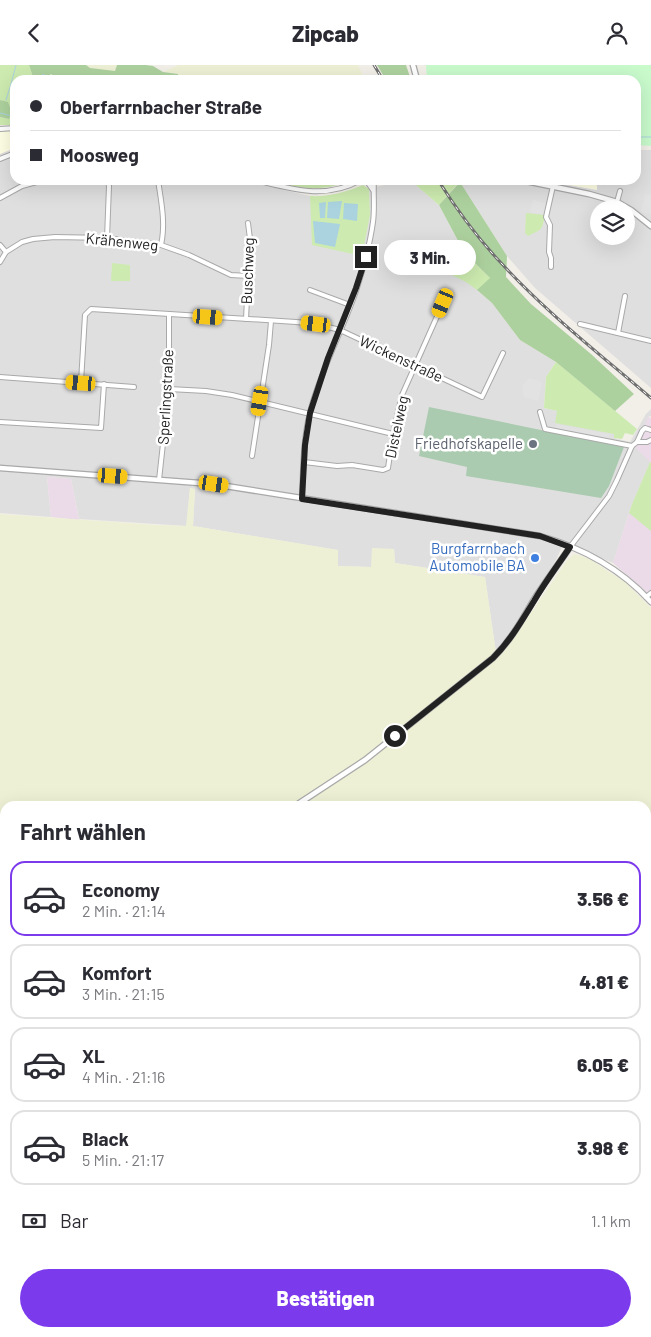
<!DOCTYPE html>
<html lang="de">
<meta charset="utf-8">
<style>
body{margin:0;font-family:Barlow,sans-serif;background:#f2f2f3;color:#2b2b33;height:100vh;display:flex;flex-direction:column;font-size:19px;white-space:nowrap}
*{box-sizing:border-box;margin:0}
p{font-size:16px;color:#7c7c81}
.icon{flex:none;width:28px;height:28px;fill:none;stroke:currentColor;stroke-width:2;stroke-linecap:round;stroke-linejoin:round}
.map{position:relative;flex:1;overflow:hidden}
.drawer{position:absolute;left:0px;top:736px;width:651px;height:536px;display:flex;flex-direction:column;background:#fff;border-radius:15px 15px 0 0;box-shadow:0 5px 20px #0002}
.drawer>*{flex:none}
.hud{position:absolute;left:10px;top:10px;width:631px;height:110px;border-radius:15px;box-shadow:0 5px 20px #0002;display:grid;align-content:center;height:110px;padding:0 20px;background:#fff}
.buttons{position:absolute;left:590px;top:135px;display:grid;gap:10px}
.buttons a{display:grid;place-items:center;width:45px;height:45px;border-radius:50%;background:#fff;box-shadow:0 5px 20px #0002;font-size:25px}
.end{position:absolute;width:22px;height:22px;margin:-11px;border:6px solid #222;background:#fff;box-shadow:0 0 0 2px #fff}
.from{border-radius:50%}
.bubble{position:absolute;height:35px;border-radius:18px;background:#fff;box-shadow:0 5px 20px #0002;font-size:16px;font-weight:800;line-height:35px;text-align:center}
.car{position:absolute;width:15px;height:30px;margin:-15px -8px;border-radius:6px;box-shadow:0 0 4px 1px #0007;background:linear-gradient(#f5c518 24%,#345 0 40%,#f5c518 0 76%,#345 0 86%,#f5c518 0)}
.hud b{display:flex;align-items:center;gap:18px;height:48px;font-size:19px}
.hud b+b{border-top:1px solid #e1e1e2}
.hud i{width:12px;height:12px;background:#2b2b33}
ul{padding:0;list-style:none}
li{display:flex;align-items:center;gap:15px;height:75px;margin:0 10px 8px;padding:0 10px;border:2px solid #e1e1e2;border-radius:15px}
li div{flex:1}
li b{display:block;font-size:19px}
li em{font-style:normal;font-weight:800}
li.active{border-color:#7c3aed}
li>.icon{width:45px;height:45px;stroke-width:1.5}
h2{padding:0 20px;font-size:22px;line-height:60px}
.pay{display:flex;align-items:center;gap:12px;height:55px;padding:0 20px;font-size:19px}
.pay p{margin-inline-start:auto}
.primary-button{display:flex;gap:10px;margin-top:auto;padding:10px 20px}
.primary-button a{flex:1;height:58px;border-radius:30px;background:#7c3aed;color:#fff;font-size:20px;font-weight:800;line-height:58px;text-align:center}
header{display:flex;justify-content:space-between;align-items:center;height:65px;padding:0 20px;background:#fff;font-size:22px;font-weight:800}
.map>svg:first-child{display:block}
.residential{fill:#e0dfdf;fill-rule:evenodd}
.industrial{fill:#ebdbe8}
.education{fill:#ffffe5}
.farmland{fill:#eef0d5}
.grass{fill:#cdebb0}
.forest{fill:#add19e}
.cemetery{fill:#aacbaf}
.park{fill:#c8facc}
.parking{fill:#e2e2e2}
.water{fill:#aad3df}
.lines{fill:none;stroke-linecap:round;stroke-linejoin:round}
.stream{stroke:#aad3df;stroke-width:1}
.minor-casing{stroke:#a9a9a9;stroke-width:6}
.tertiary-casing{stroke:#a9a9a9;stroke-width:7}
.minor{stroke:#fff;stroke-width:4}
.tertiary{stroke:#fff;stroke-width:4.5}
.rail-casing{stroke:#707070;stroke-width:3}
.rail{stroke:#fff;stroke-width:1;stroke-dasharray:4;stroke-linecap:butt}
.route{stroke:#222;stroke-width:6}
.worship-dot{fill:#6b7280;stroke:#fff;stroke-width:2}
.shop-dot{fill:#3f7fe0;stroke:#fff;stroke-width:2}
.labels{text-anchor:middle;stroke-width:5;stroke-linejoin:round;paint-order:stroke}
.street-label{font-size:15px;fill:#222;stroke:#fff}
.worship-label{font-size:15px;fill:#5b616d;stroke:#fff;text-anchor:end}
.shop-label{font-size:15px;fill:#366cbe;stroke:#fff;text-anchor:end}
</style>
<header><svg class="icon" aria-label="back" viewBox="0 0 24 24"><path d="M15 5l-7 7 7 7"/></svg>Zipcab<svg class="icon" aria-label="person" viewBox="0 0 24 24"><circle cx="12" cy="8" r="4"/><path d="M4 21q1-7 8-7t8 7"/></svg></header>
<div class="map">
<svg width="651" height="1272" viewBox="0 0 651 1272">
<rect width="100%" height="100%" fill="#f2efe9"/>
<!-- residential -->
<g class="residential">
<polygon points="0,71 15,72 15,115 240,115 319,133 410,115 439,140 464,187 491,214 478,226 492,238 520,275 556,297 546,312 544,343 557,346 615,369 614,373 630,377 646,349 651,344 651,351 648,352 650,397 632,439 613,498 564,477 557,493 518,559 496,588 485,512 395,498 394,484 371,502 337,501 337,485 193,461 195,424 190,423 187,461 79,454 71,414 47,412 51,452 0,448"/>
<path d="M 636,85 L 651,85 L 651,323 L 535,223 L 507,191 L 460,117 L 461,115 L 636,115 ZM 599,144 L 626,144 L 626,171 L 599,171 Z"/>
</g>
<!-- industrial -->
<g class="industrial">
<polygon points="648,352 651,353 651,531 613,498 632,439 650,397 635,382"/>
<polygon points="47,412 71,414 79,455 51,452"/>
</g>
<!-- education -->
<g class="education">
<polygon points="0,66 15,66 15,83 0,89"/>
<polygon points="569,115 597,115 597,125 569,120"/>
</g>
<!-- farmland -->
<g class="farmland">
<polygon points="86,0 117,0 115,7 90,3"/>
<polygon points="178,0 358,0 365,15 178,15 178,9 163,7"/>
<polygon points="190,423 195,424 193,461 338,485 338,501 371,502 372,483 394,484 395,498 485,512 496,588 498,591 509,580 567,495 574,489 582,491 591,495 625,517 651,543 651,1272 216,1272 215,1268 646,1268 646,741 5,741 5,1268 201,1268 200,1272 0,1272 0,449 157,460 186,461"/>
</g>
<!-- grass -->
<g class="grass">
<polygon points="0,0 29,0 34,15 15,15 15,46 11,45 8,38 0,35"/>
<polygon points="12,48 15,48 15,60 0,60 0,52 9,54"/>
<path d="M 267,115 L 347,115 C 321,130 293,121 267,115 Z"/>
<polygon points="377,115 461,115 439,140 410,115 378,119"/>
<path d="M 363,120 L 369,124 L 370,150 L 362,191 L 312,180 L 310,131 C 329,132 346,127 363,120 Z"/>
<path d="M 526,148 L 545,150 C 542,166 542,164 528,171 L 525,168 Z"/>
<polygon points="464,187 491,214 477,225 466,217 440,204"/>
<polygon points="112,198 130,200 130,216 111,216"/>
<polygon points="556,297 637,364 633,370 625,368 622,374 614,373 614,369 555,358 557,346 544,343 546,312"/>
<polygon points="650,397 651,398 651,466 629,448 632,439"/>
</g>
<!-- forest -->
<g class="forest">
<polygon points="29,0 86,0 90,3 115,6 117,0 146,0 153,1 163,7 178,9 178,15 59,15 51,9 46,15 34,15"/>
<polygon points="377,0 406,0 411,15 386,15"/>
<polygon points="0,35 8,37 11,45 15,46 15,48 12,48 9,54 0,52"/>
<polygon points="460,117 507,191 506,212 531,239 591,289 634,329 615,346 556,297 520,275 492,238 477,225 490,213 464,187 439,140"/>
</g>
<!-- cemetery -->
<polygon class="cemetery" points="429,342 624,382 609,421 601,433 466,411 467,402 419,391"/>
<!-- park -->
<polygon class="park" points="426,0 651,0 651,81 636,80 636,15 427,15"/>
<!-- parking -->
<g class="parking">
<polygon points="645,129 651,130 651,149 643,148 640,146 644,137"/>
<polygon points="533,135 547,139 545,150 530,147"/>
<polygon points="529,313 542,317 538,336 524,332 522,321"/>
<polygon points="556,359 610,369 609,373 556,363"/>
</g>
<!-- water -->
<g class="water">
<polygon points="342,136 339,154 327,153 328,137"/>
<polygon points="326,137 325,153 320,153 319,138"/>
<polygon points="344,138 358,139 357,156 343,154"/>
<polygon points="313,156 340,159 335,182 315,178"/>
</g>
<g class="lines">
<!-- stream -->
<g class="stream">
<polyline points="42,15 43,9 50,15"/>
<polyline points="6,35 11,19 16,0"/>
<polyline points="0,48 15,52"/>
<polyline points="636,72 651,72"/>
</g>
<defs>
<g id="minor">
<polyline points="0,64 15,63"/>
<polyline points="0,94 15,88"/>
<polyline points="105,115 108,117 109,121 107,173"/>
<path d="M 158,115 C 161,136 166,158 161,180"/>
<path d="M 255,115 C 292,124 325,135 361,115"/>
<polyline points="366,115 373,125"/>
<polyline points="0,133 22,121 44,115"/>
<polyline points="617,137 620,126"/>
<polyline points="0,180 6,187"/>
<polyline points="0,197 6,187 22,177 33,174 55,172 107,173 161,180 189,190 231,210 248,211"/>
<polyline points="551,202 551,193 549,187 550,160 546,152 553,121"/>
<polyline points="310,225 350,240"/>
<polyline points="246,254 250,174 248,158"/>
<polyline points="580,259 651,276"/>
<polyline points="618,268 625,231"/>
<polyline points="0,312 134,322"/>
<polyline points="81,317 85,250 91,244 296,257 316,259 340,265 482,332 503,288"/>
<polyline points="169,324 206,326 232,330 393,369"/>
<polyline points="540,347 545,364 632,381"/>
<polyline points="0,357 101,363 104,319"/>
<polyline points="637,377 647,377 651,375"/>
<polyline points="252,391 269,280 271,256"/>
<polyline points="304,397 337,401 352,400 383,405 388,403 393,369 402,330 443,238"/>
<polyline points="159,415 169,324 169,249"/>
<path d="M 302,434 C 303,405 303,375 310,347 C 321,304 343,265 357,223 C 364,201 370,179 373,157 C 375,143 373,129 374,115"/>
<polyline points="570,482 609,431 617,415 632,381 637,377 642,366 645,363 651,365"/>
<polyline points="646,532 651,528"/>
<polyline points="0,1263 5,1260"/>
</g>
<g id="tertiary">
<polyline points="413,0 417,15"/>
<polyline points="521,115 589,129 617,137 631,145 651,161"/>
<path d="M 0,403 L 213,419 L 540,471 C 583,483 621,504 651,537"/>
<path d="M 295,741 L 365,695 L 493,593 C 510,576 521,557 533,536 C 545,517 558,500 570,482"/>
<polyline points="0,1051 5,1047"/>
</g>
</defs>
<!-- minor casing -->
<use href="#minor" class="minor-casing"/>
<!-- tertiary casing -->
<use href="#tertiary" class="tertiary-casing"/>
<!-- minor -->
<use href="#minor" class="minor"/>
<!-- tertiary -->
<use href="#tertiary" class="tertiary"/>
<defs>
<g id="rail">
<polyline points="374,0 383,15"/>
<path d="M 438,115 C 457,145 478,174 503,200 C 548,249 601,290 651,333"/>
</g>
</defs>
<!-- rail casing -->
<use href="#rail" class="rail-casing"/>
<!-- rail -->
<use href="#rail" class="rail"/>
</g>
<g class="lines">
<!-- route -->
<path class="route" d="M 366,192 L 356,223 L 328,293 L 310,348 L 305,380 L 302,434 L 540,471 L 570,482 C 558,500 545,517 534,536 C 521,557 510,576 493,593 L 395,671"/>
</g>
<!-- markers -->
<circle class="worship-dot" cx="533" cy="379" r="5"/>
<circle class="shop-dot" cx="535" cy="493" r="5"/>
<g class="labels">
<!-- street labels -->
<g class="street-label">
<text transform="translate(122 177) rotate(6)" y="5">Krähenweg</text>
<text transform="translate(248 206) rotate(-88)" y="5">Buschweg</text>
<text transform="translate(401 294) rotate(25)" y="5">Wickenstraße</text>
<text transform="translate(166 332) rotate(-87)" y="5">Sperlingstraße</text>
<text transform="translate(397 362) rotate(-78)" y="5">Distelweg</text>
</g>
<!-- worship labels -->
<g class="worship-label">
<text x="523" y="384">Friedhofskapelle</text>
</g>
<!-- shop labels -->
<g class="shop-label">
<text x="525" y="489">Burgfarrnbach<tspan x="525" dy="17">Automobile BA</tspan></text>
</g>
</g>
</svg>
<div class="buttons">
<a><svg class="icon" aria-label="layers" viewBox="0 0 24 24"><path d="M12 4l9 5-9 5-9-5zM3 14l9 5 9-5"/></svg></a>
</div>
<i class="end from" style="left:395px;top:671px"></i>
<i class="end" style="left:366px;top:192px"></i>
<div class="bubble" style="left:384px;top:175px;width:92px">3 Min.</div>
<i class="car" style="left:443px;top:238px;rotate:203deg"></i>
<i class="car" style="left:208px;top:252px;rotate:94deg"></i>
<i class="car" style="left:316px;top:259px;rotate:277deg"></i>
<i class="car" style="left:81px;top:318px;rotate:274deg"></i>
<i class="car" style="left:260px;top:336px;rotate:189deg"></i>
<i class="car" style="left:113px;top:411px;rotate:94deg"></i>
<i class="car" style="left:214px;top:419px;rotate:99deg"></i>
<div class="hud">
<b><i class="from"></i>Oberfarrnbacher Straße</b>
<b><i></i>Moosweg</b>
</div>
<section class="drawer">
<h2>Fahrt wählen</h2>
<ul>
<li class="active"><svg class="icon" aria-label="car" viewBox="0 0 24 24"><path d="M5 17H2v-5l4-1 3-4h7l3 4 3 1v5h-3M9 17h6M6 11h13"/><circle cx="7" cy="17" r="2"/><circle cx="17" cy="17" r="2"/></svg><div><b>Economy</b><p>2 Min. · 21:14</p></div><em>3.56 €</em></li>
<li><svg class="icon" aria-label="car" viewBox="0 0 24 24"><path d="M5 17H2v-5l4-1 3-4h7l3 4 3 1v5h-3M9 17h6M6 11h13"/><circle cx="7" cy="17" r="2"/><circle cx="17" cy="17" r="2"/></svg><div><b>Komfort</b><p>3 Min. · 21:15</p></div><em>4.81 €</em></li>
<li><svg class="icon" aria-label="car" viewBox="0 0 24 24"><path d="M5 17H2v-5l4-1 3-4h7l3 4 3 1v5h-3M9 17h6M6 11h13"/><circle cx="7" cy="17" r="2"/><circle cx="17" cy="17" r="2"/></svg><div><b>XL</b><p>4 Min. · 21:16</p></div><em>6.05 €</em></li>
<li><svg class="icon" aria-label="car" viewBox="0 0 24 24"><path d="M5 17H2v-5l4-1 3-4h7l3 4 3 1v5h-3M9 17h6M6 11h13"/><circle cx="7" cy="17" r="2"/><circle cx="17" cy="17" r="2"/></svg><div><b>Black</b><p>5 Min. · 21:17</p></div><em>3.98 €</em></li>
</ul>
<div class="pay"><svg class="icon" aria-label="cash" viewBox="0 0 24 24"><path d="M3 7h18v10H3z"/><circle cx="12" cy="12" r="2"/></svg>Bar<p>1.1 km</p></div>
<div class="primary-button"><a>Bestätigen</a></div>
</section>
</div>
